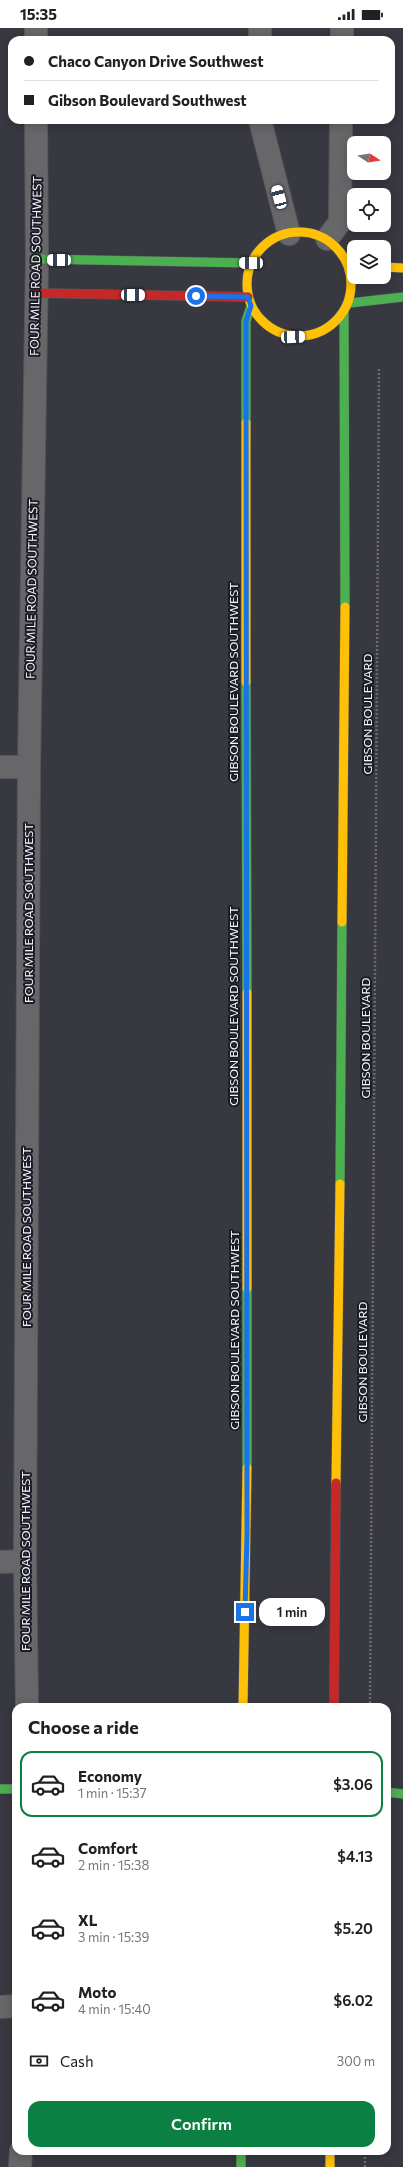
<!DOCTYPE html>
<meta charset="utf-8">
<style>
body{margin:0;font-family:Commissioner,sans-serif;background:#f2f2f2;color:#202124;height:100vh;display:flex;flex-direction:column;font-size:15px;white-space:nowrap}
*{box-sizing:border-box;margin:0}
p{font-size:13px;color:#757577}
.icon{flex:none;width:22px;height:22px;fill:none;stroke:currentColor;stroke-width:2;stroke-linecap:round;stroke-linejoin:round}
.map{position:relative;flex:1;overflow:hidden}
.sheet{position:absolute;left:12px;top:1675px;width:379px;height:452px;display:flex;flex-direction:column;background:#fff;border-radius:12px;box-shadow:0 2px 10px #0003}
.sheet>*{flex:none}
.top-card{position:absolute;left:8px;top:8px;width:387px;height:88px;border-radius:12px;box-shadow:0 2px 10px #0003;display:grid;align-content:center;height:88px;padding:0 16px;background:#fff}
.needle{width:26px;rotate:102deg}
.buttons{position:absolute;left:347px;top:108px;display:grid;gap:8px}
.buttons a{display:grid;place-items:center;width:44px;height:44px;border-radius:8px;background:#fff;box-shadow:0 2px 10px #0003;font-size:20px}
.end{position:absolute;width:18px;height:18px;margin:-9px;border:5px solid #1a73e8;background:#fff;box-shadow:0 0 0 2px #fff}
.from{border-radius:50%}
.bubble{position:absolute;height:28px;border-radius:12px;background:#fff;box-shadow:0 2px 10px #0003;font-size:13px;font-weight:600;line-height:28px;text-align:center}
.car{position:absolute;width:12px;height:24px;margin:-12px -6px;border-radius:5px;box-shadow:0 0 3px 1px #0007;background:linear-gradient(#fff 24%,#345 0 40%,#fff 0 76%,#345 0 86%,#fff 0)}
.top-card b{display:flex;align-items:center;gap:14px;height:38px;font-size:15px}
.top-card b+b{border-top:1px solid #e0e0e0}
.top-card i{width:10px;height:10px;background:#202124}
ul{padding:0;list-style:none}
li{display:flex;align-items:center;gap:12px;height:66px;margin:0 8px 6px;padding:0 8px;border:2px solid transparent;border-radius:12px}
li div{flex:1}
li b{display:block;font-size:15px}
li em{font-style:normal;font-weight:600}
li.on{border-color:#0b8043}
li>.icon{width:36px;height:36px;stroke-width:1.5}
h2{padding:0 16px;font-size:18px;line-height:48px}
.pay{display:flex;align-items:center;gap:10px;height:44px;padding:0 16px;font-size:15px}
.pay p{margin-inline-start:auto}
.action{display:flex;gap:8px;margin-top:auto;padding:8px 16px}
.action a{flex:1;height:46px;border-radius:12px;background:#0b8043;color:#fff;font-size:16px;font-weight:600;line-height:46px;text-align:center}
.status{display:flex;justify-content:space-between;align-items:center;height:28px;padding:0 20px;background:#fff;direction:ltr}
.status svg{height:11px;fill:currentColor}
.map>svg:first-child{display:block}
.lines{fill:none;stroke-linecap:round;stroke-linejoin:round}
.street-casing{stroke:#56575e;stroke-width:24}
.fast-casing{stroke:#56575e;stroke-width:10}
.slow-casing{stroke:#56575e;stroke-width:10}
.jam-casing{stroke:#56575e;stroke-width:10}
.path{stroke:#6b6b6f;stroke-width:2.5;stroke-dasharray:2 2;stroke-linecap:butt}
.street{stroke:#67676a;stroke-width:22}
.fast{stroke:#4caf50;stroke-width:9}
.slow{stroke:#ffc107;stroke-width:9}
.jam{stroke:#c62828;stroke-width:9}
.route{stroke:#1a73e8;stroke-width:5}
.labels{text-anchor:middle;stroke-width:4;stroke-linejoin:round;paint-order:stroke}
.street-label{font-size:12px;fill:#f2f4fe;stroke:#1c1d24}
</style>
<div class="status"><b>15:35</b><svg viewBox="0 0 49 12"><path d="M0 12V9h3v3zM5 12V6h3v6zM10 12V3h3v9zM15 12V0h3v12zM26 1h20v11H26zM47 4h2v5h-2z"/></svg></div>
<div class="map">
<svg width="403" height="2139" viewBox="0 0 403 2139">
<rect width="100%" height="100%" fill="#373840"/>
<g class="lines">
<defs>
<g id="street">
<polyline points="36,0 36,12"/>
<polyline points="260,0 260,12"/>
<polyline points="342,12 342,0"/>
<polyline points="260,92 289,206"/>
<polyline points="327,211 340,194 341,92"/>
<polyline points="0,739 29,739"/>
<polyline points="0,1534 25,1533"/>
<polyline points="27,1679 25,1533 29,739 37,231 36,92"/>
<polyline points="0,1979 16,1978"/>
<polyline points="20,2139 21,2123"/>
</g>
<g id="fast">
<polyline points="37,231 251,235"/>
<polyline points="350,275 403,269"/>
<polyline points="344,285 345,579"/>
<polyline points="246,395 246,293 251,278"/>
<polyline points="246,654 247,965"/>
<polyline points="340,1156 342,894"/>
<polyline points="247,1260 247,1440"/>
<polyline points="0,1761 16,1761"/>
<polyline points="387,1764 403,1766"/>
<polyline points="241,2123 241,2139"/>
</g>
<g id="slow">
<circle cx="299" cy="256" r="52"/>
<polyline points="384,239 403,240"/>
<polyline points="246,395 246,654"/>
<polyline points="342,894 345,579"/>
<polyline points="247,965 247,1260"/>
<polyline points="336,1455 340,1156"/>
<polyline points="243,1679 247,1440"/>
<polyline points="330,2123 330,2139"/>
</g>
<g id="jam">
<polyline points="35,265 248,269"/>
<polyline points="334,1679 336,1455"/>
</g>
</defs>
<!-- street casing -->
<use href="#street" class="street-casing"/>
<!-- fast casing -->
<use href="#fast" class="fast-casing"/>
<!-- slow casing -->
<use href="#slow" class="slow-casing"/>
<!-- jam casing -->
<use href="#jam" class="jam-casing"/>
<!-- path -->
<g class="path">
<polyline points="370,1679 379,341"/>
<polyline points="365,2139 365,2123"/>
</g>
<!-- street -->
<use href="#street" class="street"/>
<!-- fast -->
<use href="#fast" class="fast"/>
<!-- slow -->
<use href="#slow" class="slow"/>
<!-- jam -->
<use href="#jam" class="jam"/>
</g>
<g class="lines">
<!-- route -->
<polyline class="route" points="196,268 248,269 251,278 246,293 247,1506 245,1584"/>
</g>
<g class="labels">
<!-- street labels -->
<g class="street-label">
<text transform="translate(36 238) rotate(-89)" y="4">FOUR MILE ROAD SOUTHWEST</text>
<text transform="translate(32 561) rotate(-89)" y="4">FOUR MILE ROAD SOUTHWEST</text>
<text transform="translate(234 654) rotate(-90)" y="4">GIBSON BOULEVARD SOUTHWEST</text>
<text transform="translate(368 686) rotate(-90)" y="4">GIBSON BOULEVARD</text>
<text transform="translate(29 885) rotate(-90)" y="4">FOUR MILE ROAD SOUTHWEST</text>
<text transform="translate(234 978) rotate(-90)" y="4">GIBSON BOULEVARD SOUTHWEST</text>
<text transform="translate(366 1010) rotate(-90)" y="4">GIBSON BOULEVARD</text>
<text transform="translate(27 1209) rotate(-90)" y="4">FOUR MILE ROAD SOUTHWEST</text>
<text transform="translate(235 1302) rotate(-90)" y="4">GIBSON BOULEVARD SOUTHWEST</text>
<text transform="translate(363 1334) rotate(-90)" y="4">GIBSON BOULEVARD</text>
<text transform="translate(26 1533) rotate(-90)" y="4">FOUR MILE ROAD SOUTHWEST</text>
</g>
</g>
</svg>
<div class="buttons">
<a><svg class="needle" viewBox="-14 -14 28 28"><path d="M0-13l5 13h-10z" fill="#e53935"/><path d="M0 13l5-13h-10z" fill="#757577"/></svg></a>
<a><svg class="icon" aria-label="locate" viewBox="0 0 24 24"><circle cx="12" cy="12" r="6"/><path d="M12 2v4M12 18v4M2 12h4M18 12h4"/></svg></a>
<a><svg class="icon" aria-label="layers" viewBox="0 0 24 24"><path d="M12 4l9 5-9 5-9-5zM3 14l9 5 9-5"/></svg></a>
</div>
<i class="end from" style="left:196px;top:268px"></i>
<i class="end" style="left:245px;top:1584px"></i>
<div class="bubble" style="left:259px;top:1570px;width:66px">1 min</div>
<i class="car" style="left:279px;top:169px;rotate:345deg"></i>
<i class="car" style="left:59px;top:232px;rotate:271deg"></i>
<i class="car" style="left:251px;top:235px;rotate:271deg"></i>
<i class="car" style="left:133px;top:267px;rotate:91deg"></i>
<i class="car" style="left:293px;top:309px;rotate:88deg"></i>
<div class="top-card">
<b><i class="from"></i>Chaco Canyon Drive Southwest</b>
<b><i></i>Gibson Boulevard Southwest</b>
</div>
<section class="sheet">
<h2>Choose a ride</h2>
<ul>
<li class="on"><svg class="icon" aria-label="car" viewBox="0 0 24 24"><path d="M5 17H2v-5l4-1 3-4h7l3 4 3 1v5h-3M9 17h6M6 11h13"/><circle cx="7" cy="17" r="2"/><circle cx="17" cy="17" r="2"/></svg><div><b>Economy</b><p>1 min · 15:37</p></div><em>$3.06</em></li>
<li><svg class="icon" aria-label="car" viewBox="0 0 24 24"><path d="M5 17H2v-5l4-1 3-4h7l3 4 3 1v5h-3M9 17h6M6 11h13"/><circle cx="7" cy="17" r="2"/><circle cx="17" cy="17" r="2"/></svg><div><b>Comfort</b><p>2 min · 15:38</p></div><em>$4.13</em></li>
<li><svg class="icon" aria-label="car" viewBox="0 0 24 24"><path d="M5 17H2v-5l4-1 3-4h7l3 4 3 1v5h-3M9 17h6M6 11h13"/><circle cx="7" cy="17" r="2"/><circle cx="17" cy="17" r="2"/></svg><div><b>XL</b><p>3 min · 15:39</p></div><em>$5.20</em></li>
<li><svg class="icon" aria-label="car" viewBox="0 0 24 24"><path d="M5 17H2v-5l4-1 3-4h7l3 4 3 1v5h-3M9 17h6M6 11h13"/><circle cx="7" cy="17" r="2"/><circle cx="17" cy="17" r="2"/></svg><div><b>Moto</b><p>4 min · 15:40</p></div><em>$6.02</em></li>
</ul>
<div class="pay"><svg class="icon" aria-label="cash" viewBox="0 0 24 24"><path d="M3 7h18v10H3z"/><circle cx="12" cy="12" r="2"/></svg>Cash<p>300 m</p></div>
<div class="action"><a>Confirm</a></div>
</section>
</div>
